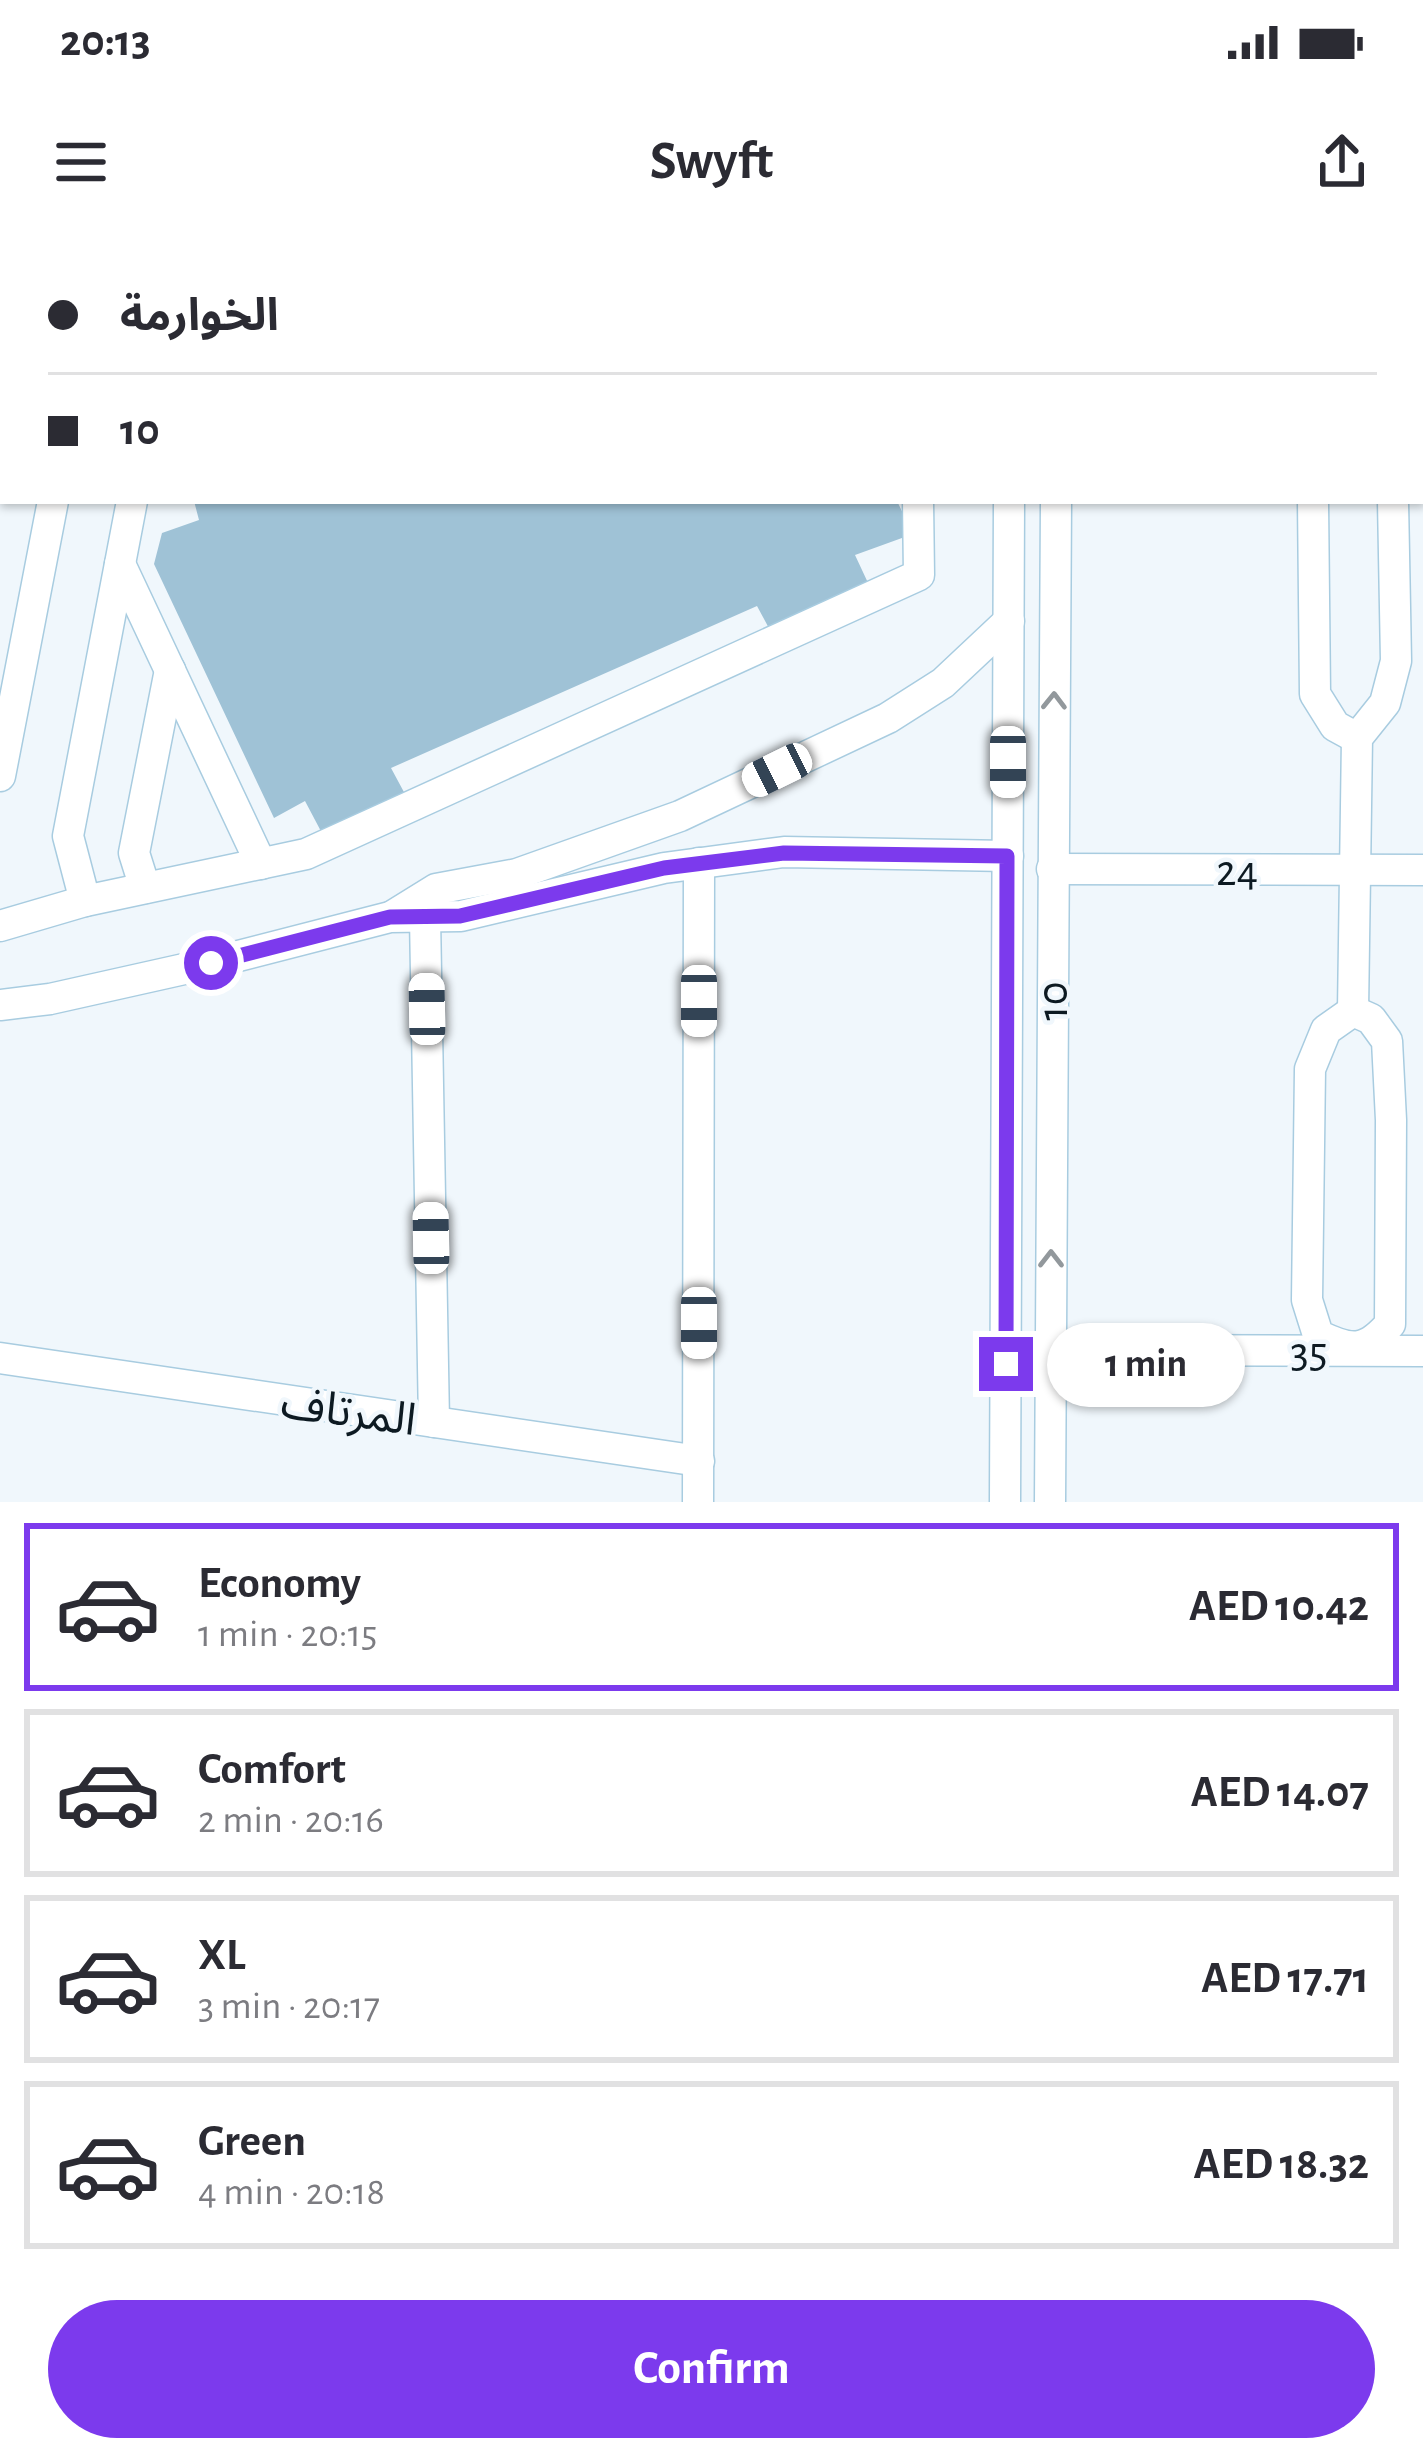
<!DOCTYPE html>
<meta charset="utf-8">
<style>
body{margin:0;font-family:"Alegreya Sans","Noto Sans Arabic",sans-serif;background:#f7f7f7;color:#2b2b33;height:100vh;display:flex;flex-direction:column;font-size:45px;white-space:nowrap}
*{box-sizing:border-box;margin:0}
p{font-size:39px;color:#7c7c81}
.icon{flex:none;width:66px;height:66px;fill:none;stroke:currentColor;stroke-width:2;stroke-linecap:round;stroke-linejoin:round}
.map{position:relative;height:1262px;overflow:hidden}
.sheet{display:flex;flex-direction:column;background:#fff;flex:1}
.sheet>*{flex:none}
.top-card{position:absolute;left:0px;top:0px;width:1425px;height:264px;box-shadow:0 3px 9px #0004;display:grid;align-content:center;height:264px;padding:0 48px;background:#fff}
.end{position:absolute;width:54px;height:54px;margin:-27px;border:15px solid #7c3aed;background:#fff;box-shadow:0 0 0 6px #fff}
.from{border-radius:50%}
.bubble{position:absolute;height:84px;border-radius:42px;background:#fff;box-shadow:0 3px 9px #0004;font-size:39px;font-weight:600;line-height:84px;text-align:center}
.car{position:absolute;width:36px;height:72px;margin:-36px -18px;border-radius:15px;box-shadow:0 0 9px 3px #0007;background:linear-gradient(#fff 24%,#345 0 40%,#fff 0 76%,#345 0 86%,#fff 0)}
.top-card b{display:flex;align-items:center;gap:42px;height:114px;font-size:45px}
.top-card b+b{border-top:3px solid #e1e1e2}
.top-card i{width:30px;height:30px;background:#2b2b33}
ul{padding:21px 0 0;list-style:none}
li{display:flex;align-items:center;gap:36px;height:168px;margin:0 24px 18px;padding:0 24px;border:6px solid #e1e1e2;border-radius:0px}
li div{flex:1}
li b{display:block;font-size:45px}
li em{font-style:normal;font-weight:600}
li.selected{border-color:#7c3aed}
li>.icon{width:108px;height:108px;stroke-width:1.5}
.action{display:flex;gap:24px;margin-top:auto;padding:24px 48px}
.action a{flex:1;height:138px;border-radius:72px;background:#7c3aed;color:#fff;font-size:48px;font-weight:600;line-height:138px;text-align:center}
.status{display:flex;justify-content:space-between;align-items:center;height:84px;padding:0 60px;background:#fff;direction:ltr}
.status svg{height:33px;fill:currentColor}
header{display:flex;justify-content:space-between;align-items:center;height:156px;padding:0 48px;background:#fff;font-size:54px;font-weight:600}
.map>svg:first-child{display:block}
.building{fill:#9fc2d6}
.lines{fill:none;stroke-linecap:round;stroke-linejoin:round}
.minor-casing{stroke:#a8cce0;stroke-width:33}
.minor{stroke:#fff;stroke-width:30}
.oneway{stroke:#92989c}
.route{stroke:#7c3aed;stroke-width:15}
.labels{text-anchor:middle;stroke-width:9;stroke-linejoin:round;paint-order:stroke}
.street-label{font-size:45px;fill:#0d1a22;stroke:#f0f7fc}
</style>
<div class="status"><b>20:13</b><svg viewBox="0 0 49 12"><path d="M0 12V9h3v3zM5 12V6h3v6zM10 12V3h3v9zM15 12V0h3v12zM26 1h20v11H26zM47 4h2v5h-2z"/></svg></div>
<header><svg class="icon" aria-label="menu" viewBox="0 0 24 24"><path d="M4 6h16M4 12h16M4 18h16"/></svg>Swyft<svg class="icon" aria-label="share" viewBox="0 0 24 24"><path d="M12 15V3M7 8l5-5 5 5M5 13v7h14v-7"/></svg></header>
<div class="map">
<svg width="1423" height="1262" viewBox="0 0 1423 1262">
<rect width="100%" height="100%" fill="#f0f7fc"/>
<!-- building -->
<polygon class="building" points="194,261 897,261 913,294 855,315 869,345 771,392 757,366 391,528 405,554 324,597 305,561 274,578 154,324 162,293 199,280"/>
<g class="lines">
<defs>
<g id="minor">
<polyline points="124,0 125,3"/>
<polyline points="846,0 846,3"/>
<polyline points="917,0 917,3"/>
<polyline points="32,3 33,0"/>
<polyline points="1010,3 1010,0"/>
<polyline points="1060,3 1060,0"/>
<polyline points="0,172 3,156"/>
<polyline points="0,235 3,236"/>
<polyline points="1313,261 1315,454 1335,486 1357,498"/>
<polyline points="120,324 261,624"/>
<polyline points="0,536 53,261"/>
<polyline points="1052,629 1423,630"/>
<polyline points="145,648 134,613 170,430"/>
<polyline points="85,661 68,596 132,261"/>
<polyline points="394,675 436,649 517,634 680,576 888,478 943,443 1009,381"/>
<polyline points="425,677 434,1182"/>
<polyline points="0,686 85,661 306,614 919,335 918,261"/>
<polyline points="0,765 50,759 211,723 390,677 461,676 664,628 784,612 1008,616"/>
<path d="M 1353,771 L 1371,779 L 1387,801 L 1391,880 L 1390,1084 C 1365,1113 1351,1111 1318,1095 L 1307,1060 L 1310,829 L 1326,790 Z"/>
<polyline points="1353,771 1357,498 1385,463 1396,421 1393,261"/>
<polyline points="1050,1110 1423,1111"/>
<polyline points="0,1118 699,1221"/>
<polyline points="698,1262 699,623"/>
<polyline points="1005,1262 1009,261"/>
<polyline points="1050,1262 1056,261"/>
</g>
</defs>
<!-- minor casing -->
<use href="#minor" class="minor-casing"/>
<!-- minor -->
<use href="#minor" class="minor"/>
</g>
<!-- one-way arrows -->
<defs><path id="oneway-chevron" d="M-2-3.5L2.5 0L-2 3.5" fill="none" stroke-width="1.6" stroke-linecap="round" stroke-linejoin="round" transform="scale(3)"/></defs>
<g class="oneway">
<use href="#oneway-chevron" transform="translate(1054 461) rotate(-89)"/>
<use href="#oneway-chevron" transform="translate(1051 1019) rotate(-90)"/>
</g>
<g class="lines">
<!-- route -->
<polyline class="route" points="211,723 390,677 460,676 664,628 784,613 1007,616 1006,1124"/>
</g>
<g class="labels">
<!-- street labels -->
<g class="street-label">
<text x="1237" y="645">24</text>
<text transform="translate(1051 761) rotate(-90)" y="16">10</text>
<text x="1309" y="1127">35</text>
<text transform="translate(349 1170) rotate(8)" y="16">المرتاف</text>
</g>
</g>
</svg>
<i class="end from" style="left:211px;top:723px"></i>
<i class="end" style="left:1006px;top:1124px"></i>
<div class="bubble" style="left:1047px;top:1083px;width:198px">1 min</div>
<i class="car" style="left:1008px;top:522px;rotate:180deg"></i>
<i class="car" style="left:777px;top:530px;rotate:244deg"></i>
<i class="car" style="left:699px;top:761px;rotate:180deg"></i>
<i class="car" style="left:427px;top:769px;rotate:359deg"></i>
<i class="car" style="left:431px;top:998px;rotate:359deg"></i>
<i class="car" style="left:699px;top:1083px;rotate:180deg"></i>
<div class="top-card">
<b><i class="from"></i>الخوارمة</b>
<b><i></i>10</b>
</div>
</div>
<section class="sheet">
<ul>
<li class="selected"><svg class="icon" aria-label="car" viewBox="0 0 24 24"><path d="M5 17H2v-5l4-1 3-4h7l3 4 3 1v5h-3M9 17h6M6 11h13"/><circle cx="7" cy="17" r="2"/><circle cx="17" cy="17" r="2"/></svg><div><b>Economy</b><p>1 min · 20:15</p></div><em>AED 10.42</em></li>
<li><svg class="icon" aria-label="car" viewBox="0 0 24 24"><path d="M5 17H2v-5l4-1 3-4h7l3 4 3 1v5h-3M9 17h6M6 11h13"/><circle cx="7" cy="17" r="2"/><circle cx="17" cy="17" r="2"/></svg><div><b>Comfort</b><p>2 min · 20:16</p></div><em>AED 14.07</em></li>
<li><svg class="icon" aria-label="car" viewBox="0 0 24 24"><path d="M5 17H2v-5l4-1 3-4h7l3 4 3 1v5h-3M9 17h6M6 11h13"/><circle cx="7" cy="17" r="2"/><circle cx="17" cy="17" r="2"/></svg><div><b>XL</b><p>3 min · 20:17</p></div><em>AED 17.71</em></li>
<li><svg class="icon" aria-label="car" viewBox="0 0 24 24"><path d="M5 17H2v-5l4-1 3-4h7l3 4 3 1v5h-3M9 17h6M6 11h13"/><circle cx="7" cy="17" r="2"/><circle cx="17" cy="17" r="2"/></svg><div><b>Green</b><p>4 min · 20:18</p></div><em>AED 18.32</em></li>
</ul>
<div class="action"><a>Confirm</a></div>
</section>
